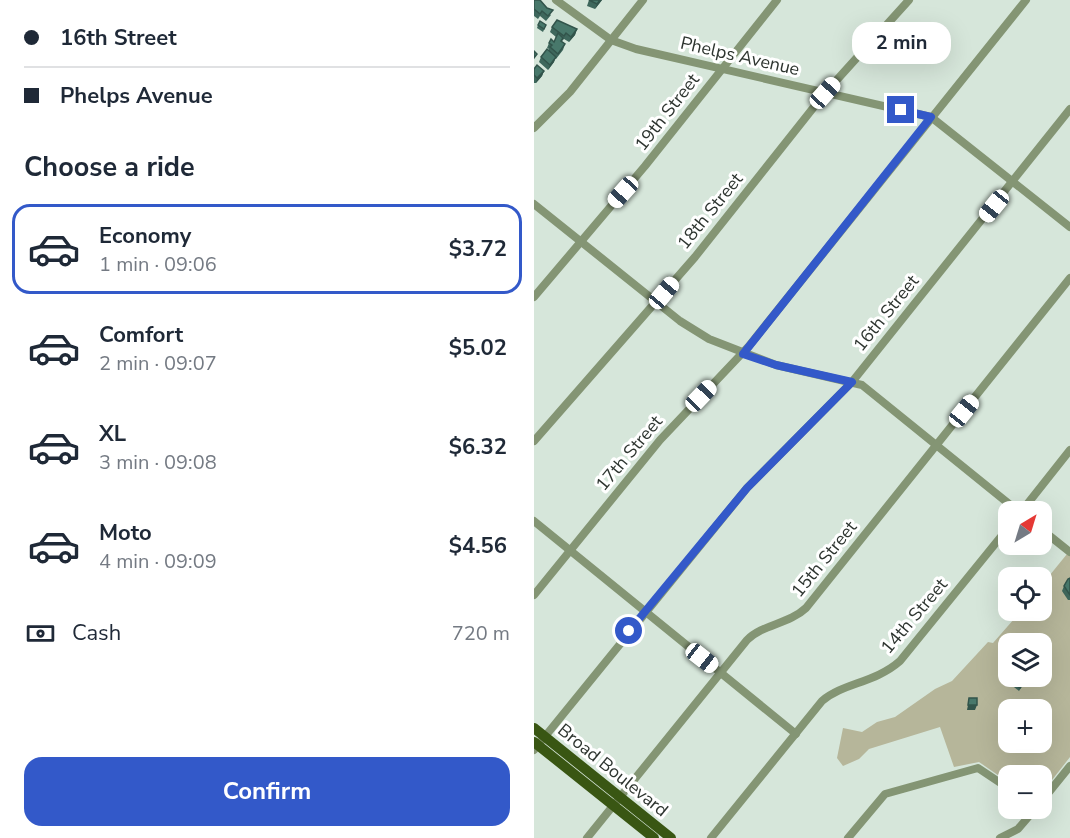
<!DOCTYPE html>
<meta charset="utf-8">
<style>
body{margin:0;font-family:"Nunito Sans",sans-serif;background:#f6f6f7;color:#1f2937;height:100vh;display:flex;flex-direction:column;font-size:22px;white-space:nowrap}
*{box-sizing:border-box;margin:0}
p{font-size:20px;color:#747a83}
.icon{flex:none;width:33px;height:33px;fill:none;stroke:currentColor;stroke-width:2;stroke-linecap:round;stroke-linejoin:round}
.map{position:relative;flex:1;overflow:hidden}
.drawer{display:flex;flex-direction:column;background:#fff;width:534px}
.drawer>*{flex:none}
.guide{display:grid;align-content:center;height:132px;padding:0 24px;background:#fff}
.needle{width:39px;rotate:38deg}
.tools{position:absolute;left:464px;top:501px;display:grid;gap:12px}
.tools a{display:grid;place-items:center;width:54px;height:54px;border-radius:12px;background:#fff;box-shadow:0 6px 24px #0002;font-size:30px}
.end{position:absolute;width:27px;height:27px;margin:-14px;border:8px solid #3359c9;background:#fff;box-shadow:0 0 0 3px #fff}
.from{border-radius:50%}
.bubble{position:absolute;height:42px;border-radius:18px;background:#fff;box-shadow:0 6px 24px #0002;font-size:20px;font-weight:700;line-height:42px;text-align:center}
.car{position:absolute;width:18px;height:36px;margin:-18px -9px;border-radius:8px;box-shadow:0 0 4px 2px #0007;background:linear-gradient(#fff 24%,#345 0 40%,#fff 0 76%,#345 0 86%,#fff 0)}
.guide b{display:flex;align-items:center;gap:21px;height:57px;font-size:22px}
.guide b+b{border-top:2px solid #e0e1e3}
.guide i{width:15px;height:15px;background:#1f2937}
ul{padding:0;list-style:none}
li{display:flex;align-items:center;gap:18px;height:90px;margin:0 12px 9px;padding:0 12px;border:3px solid transparent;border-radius:18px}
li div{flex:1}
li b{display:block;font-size:22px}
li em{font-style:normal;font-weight:700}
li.on{border-color:#3359c9}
li>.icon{width:54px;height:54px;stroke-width:1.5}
h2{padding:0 24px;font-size:27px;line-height:72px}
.pay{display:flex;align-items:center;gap:15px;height:66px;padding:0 24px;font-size:22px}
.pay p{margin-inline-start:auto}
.cta{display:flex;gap:12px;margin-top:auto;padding:12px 24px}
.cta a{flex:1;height:69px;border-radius:18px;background:#3359c9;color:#fff;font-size:24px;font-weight:700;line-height:69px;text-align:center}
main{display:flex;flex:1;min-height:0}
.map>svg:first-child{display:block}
.green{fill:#b6b69a;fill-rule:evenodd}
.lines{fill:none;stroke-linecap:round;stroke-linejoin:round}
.minor{stroke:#849574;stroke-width:8}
.major{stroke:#395613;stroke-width:10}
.wall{fill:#3e675c}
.shaded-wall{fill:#32544b}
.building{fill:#48786b;stroke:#32544b;stroke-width:1.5}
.route{stroke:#3359c9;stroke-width:8}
.labels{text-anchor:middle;stroke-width:6;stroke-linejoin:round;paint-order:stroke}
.street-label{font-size:18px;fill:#2e3530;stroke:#fff}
</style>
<main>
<section class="drawer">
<div class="guide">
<b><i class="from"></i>16th Street</b>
<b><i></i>Phelps Avenue</b>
</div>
<h2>Choose a ride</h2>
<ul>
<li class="on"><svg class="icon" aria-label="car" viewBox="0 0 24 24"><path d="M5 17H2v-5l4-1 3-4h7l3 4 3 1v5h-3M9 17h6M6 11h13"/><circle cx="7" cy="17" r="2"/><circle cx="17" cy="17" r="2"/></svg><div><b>Economy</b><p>1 min · 09:06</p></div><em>$3.72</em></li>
<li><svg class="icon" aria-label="car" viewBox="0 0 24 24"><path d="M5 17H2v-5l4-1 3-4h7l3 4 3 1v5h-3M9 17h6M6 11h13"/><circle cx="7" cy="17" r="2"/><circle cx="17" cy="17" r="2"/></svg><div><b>Comfort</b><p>2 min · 09:07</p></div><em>$5.02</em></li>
<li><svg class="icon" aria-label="car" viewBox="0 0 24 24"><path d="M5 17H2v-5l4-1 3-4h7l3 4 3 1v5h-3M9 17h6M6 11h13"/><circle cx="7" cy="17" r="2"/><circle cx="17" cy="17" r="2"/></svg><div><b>XL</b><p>3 min · 09:08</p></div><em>$6.32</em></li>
<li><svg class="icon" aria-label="car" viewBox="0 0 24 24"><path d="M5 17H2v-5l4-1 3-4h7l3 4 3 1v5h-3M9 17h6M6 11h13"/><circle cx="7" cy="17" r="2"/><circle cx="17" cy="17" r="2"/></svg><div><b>Moto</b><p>4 min · 09:09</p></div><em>$4.56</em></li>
</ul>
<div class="pay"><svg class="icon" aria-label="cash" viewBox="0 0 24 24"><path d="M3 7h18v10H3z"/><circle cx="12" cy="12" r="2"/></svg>Cash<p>720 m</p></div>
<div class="cta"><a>Confirm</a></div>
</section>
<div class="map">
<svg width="536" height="838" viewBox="0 0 536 838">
<rect width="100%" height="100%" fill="#d6e6da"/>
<!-- green -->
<path class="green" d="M 533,554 L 536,556 L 536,757 L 507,794 L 507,776 L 474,776 L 474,782 L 445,762 L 420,767 L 406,727 L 335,749 L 325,759 L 309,766 L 303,758 L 309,728 L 328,732 L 343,722 L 361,717 L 401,689 L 418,681 L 454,642 L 459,643 L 487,611 L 507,610 L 507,586 ZM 474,644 L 507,644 L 507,676 L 474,676 ZM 474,710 L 507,710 L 507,742 L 474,742 Z"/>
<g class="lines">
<!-- minor -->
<g class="minor">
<polyline points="22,0 77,40 102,49 397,117 536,227"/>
<polyline points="0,128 36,92 109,0"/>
<polyline points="0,204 146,321 175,339 242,365 328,385 485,512"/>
<polyline points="0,297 111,166 243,0"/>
<polyline points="0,441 161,257 291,93 375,0"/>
<polyline points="487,512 536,450"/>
<polyline points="0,521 262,734"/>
<polyline points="507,529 536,552"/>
<polyline points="0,595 126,440 215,346 492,0"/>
<polyline points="0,750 213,488 318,382 536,109"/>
<polyline points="507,802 536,766"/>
<path d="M 53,838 L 213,640 C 229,624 255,624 272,608 L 536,278"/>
<path d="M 177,838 L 288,701 C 309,683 341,683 366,661 L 474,528"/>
<polyline points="314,838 351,794 444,768 474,788"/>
<polyline points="466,838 484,829 502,808"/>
</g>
<!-- major -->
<g class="major">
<polyline points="0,728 137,838"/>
<polyline points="0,742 120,838"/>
</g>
</g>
<!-- wall -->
<g class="wall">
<polygon points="0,0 17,15 12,21 6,16 4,19 0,16"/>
<polygon points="55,0 68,0 61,9 53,6"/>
<polygon points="4,25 12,25 9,32 3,28"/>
<polygon points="18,27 43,29 41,35 35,42 30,39 28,41 28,42 31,44 29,50 22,59 21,58 20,62 14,70 5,62 7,57 14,51 15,49 13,48 15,43 20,42 22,37 16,32"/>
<polygon points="0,69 10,71 8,76 2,83 0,83"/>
<polygon points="536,578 536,600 534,600 528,591 530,586"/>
<polygon points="476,681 489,685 485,691 475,683"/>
</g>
<!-- shaded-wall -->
<g class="shaded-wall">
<polygon points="66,0 68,0 61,9 63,4"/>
<polygon points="43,29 41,35 35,42 37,37"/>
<polygon points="22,57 20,62 14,70 16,65"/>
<polygon points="10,71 8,76 2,83 3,78"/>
<polygon points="434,705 443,705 441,710 433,710"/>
</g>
<!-- building -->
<g class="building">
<polygon points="0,0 6,0 13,8 19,10 14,16 8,11 6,14 0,9"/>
<polygon points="55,0 66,0 63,4"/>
<polygon points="23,20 43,29 37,37 32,33 30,36 18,27"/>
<polygon points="6,21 12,25 10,29 4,25"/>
<polygon points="24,33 29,38 27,41 31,44 24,54 16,47 18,45 15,43 17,39 20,42"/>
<polygon points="13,49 22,57 16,65 7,57"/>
<polygon points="0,51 3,54 0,58"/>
<polygon points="3,65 10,71 3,78 0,75 0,69"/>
<polygon points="536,578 536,595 530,586 534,579"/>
<polygon points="480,676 483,676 490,682 486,688 476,681"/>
<polygon points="435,698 443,698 443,705 434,705"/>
</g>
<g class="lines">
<!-- route -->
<polyline class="route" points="95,631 213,488 318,382 242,365 209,354 397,117 367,110"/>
</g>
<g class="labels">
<!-- street labels -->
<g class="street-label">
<text transform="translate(206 56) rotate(13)" y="6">Phelps Avenue</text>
<text transform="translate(133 112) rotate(-52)" y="6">19th Street</text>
<text transform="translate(176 211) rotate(-51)" y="6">18th Street</text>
<text transform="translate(352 313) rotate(-51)" y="6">16th Street</text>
<text transform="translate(95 453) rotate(-50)" y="6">17th Street</text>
<text transform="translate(290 559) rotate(-51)" y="6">15th Street</text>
<text transform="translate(380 616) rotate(-50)" y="6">14th Street</text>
<text transform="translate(79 770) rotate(39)" y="6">Broad Boulevard</text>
</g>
</g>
</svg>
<div class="tools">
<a><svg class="needle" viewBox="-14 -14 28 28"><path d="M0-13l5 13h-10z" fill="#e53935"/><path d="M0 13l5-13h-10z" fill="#747a83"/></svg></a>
<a><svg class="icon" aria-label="locate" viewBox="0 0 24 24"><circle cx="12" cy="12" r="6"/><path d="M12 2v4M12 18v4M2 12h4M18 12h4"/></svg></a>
<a><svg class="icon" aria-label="layers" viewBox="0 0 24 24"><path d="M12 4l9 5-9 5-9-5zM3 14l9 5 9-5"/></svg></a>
<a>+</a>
<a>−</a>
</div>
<i class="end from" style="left:95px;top:631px"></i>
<i class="end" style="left:367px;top:110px"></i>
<div class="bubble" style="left:318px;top:22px;width:99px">2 min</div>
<i class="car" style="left:291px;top:93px;rotate:42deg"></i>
<i class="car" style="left:89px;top:192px;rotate:222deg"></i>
<i class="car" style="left:460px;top:206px;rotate:219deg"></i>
<i class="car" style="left:130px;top:293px;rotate:40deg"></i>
<i class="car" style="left:167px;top:396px;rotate:44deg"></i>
<i class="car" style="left:430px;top:411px;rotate:39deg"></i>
<i class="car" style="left:168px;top:658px;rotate:128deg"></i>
</div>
</main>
